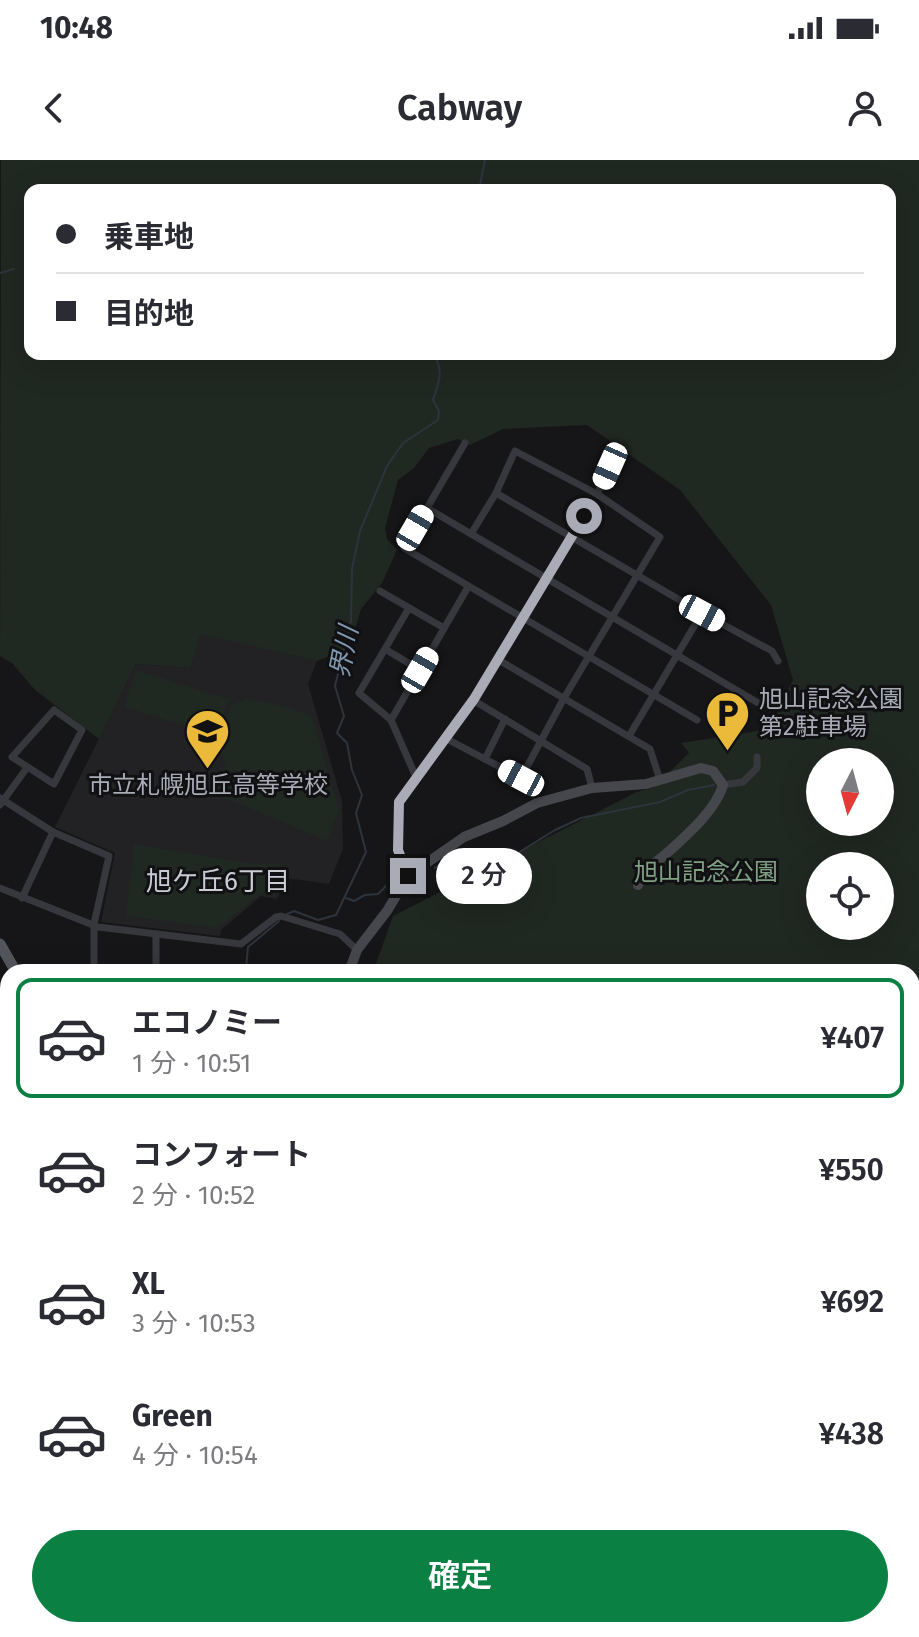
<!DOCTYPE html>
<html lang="ja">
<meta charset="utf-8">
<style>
body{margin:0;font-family:"Fira Sans","Noto Sans JP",sans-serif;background:#f7f7f7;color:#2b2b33;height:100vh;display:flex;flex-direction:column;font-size:30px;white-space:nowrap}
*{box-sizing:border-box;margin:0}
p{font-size:26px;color:#7c7c81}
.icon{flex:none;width:44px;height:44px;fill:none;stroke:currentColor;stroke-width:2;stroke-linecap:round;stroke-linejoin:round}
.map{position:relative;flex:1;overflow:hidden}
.details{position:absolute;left:0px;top:804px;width:920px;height:674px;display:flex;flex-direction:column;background:#fff;border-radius:24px 24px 0 0;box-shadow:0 8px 32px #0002}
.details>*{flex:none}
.top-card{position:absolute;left:24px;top:24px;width:872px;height:176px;border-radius:16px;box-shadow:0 8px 32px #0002;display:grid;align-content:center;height:176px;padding:0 32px;background:#fff}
.needle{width:52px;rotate:186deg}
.tools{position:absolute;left:806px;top:588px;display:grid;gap:16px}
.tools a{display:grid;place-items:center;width:88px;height:88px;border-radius:50%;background:#fff;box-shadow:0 8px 32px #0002;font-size:40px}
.end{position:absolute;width:36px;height:36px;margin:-18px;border:10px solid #a9acb7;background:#111;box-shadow:0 0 0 4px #111}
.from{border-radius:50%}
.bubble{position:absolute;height:56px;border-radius:28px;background:#fff;box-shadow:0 8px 32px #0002;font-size:26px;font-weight:600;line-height:56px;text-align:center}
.car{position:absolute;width:24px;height:48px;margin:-24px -12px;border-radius:10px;box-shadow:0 0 6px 2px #0007;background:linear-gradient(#fff 24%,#345 0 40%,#fff 0 76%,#345 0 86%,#fff 0)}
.top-card b{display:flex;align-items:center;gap:28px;height:76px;font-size:30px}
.top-card b+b{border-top:2px solid #e1e1e2}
.top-card i{width:20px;height:20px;background:#2b2b33}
ul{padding:14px 0 0;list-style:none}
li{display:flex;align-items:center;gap:24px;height:120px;margin:0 16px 12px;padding:0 16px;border:4px solid transparent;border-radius:16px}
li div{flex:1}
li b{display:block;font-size:30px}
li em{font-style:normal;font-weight:600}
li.active{border-color:#0b8043}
li>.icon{width:72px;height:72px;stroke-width:1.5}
.action{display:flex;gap:16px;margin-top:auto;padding:16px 32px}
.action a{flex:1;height:92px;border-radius:48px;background:#0b8043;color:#fff;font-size:32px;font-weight:600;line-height:92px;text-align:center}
.status{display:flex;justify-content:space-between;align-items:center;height:56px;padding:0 40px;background:#fff;direction:ltr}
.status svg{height:22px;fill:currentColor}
header{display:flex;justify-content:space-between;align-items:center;height:104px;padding:0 32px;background:#fff;font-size:36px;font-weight:600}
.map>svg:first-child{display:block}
.built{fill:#222225}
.green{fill:#202822;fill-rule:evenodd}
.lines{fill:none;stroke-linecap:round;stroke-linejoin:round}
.stream{stroke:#2d343c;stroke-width:2}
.street{stroke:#37383d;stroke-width:7}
.secondary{stroke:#45474d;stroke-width:10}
.primary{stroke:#53555c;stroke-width:11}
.route{stroke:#a9acb7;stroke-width:10}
.labels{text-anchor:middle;stroke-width:6;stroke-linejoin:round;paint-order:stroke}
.poi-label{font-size:24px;fill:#a9acb7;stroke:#111113;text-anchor:start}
.park-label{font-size:24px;fill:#80a284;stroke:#111113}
.water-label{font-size:26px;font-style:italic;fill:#8198b1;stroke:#111113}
.neighbourhood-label{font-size:26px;fill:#c9ccd4;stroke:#111113}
</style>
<div class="status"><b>10:48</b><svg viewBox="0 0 49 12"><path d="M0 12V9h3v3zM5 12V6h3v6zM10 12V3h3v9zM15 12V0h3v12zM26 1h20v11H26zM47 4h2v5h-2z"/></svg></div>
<header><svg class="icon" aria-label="back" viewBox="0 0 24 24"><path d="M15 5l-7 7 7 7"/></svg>Cabway<svg class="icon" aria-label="person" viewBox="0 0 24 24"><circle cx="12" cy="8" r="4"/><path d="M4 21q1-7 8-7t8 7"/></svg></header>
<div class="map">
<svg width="919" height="1477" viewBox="0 0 919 1477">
<rect width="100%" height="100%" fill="#161618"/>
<!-- built -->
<polygon class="built" points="200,473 317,501 308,524 342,641 343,689 329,724 286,718 277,739 261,736 221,770 220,776 101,762 115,693 55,667 136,504 191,508"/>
<!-- green -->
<g class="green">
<path d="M 1,0 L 919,0 L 919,1087 L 912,1093 L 912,812 L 373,812 L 393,756 L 637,632 L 654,627 L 689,593 L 681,583 L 770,569 L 793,520 L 771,445 L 680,330 L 587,265 L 503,269 L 470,285 L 458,279 L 429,288 L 414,308 L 398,320 L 385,368 L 387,379 L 397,390 L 382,423 L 361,449 L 349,489 L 317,501 L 200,474 L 191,508 L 136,504 L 99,579 L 35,530 L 12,503 L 0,496 ZM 30,30 L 890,30 L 890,194 L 30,194 ZM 820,602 L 880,602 L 880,662 L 820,662 ZM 820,706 L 880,706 L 880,766 L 820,766 Z"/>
<polygon points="136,510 229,539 217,576 125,547"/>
<polygon points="246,538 292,548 312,557 339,650 327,681 213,633 226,602 222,594 215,591 231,546"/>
<polygon points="134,684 246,703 280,704 275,735 261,733 218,768 126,756"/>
<polygon points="145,1470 552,1470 559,1477 131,1477"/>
</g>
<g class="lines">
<!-- stream -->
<g class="stream">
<polyline points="479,30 485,0"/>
<polyline points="0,113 14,109"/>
<polyline points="435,708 452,699 480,705 500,704 555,670 581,658 660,642 688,630 714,625"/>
<polyline points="346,738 354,741 365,735 378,734 395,717"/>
<path d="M 287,754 L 294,751 L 318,760 L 336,755 L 366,692 L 356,653 L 362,635 L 352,610 L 347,583 L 337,573 L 344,556 L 335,526 L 351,461 L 352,409 L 360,371 L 387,306 L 403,283 L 438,260 L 439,251 L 433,240 C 439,221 444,213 434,194"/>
<polyline points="246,809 248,787 279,761"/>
</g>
<!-- street -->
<g class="street">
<polyline points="496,333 702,453 772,491 778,501"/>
<polyline points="427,348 465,283"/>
<polyline points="380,431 444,468"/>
<polyline points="385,489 420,510"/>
<polyline points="497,499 650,589 660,620"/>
<polyline points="473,540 587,609 592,628"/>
<polygon points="54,550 82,570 54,624 12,597"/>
<polyline points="391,560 359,533 409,448"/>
<polyline points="697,560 404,388 427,348 760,544"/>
<polyline points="629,576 702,453"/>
<polyline points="445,578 521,618 564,538 660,377 597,334 515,291 496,333 471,374"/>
<polyline points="485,599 505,559"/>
<polyline points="416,617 391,560 468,427"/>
<polyline points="723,625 743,622 757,608 757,597"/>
<polyline points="0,638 53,672 109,696 94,764 94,812"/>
<polyline points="0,645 26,609"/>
<polyline points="408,716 398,690 399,642 474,539 597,334 610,306"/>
<polyline points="0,728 98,767 241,784 276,757 281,756 340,774 357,790"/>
<polyline points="22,738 53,672"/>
<polyline points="156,774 156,812"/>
<polyline points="243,812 243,808"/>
<polyline points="8,869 2,870 8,920"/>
<polyline points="0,1085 8,1100"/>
<polyline points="912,1134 919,1139"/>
<polyline points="0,1163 8,1158"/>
<polyline points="912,1186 919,1178"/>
<polyline points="912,1201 919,1207"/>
<polyline points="912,1232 919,1238"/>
<polyline points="912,1252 919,1252"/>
<polyline points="912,1298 919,1298"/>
<polyline points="0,1300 8,1296"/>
<polyline points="0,1320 8,1335"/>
<polyline points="631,1470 641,1477"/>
<polyline points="872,1474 872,1477"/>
<polyline points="584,1477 588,1470"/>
</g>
<!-- secondary -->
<path class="secondary" d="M 349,812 L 357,790 L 387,751 L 408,716 L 464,677 L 503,661 L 537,643 L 592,628 L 646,624 L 701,608 L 713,611 L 723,625 C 716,650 686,676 667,693 C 655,704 643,708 638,725"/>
<!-- primary -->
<g class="primary">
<polyline points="0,784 16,812"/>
<polyline points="912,1336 919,1337"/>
<polyline points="0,1378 8,1374"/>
</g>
</g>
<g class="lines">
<!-- route -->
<polyline class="route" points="408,716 398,690 399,642 474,539 584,356"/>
</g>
<!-- icons -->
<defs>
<symbol id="parking-pin" viewBox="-11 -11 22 30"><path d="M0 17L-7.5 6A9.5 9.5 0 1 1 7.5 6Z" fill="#ebba3b" stroke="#111113"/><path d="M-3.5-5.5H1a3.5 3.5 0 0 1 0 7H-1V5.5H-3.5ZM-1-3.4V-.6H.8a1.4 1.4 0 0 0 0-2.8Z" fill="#111"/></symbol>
<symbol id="school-pin" viewBox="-11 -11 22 30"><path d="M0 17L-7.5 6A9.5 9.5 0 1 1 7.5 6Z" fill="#ebba3b" stroke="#111113"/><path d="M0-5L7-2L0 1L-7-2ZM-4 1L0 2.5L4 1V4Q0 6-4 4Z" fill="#111"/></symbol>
</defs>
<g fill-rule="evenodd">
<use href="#parking-pin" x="702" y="528" width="51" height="69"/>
<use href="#school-pin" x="182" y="546" width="51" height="69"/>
</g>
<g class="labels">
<!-- poi labels -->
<g class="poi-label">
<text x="759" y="547">旭山記念公園<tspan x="759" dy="28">第2駐車場</tspan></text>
<text x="208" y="633" text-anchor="middle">市立札幌旭丘高等学校</text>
</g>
<!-- park labels -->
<g class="park-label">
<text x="706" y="720">旭山記念公園</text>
</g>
<!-- water labels -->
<g class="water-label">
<text transform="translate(344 492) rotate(-79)" y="9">界川</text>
</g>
<!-- neighbourhood labels -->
<g class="neighbourhood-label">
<text x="218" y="730">旭ケ丘6丁目</text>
</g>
</g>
</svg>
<div class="tools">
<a><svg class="needle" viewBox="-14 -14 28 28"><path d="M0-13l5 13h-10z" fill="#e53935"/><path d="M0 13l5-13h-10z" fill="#7c7c81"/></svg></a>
<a><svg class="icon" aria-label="locate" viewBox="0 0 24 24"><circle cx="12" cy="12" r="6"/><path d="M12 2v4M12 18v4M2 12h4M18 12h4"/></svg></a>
</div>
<i class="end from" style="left:584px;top:356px"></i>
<i class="end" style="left:408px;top:716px"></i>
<div class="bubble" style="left:436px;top:688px;width:96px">2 分</div>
<i class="car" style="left:610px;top:306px;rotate:204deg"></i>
<i class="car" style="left:415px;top:368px;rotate:30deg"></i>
<i class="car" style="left:702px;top:453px;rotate:118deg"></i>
<i class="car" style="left:420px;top:510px;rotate:30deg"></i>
<i class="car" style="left:521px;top:618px;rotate:298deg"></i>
<div class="top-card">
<b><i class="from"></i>乗車地</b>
<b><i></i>目的地</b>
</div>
<section class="details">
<ul>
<li class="active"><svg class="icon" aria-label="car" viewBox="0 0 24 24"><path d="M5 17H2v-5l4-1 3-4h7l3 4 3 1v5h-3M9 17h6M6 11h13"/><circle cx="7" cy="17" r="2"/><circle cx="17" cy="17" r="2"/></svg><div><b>エコノミー</b><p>1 分 · 10:51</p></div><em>¥407</em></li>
<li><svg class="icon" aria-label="car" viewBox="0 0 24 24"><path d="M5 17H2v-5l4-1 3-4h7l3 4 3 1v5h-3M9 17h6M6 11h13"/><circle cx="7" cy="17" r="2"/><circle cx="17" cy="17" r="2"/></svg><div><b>コンフォート</b><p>2 分 · 10:52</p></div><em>¥550</em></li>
<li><svg class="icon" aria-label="car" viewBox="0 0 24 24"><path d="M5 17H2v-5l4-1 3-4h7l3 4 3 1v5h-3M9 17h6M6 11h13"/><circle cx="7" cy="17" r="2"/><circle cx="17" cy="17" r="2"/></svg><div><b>XL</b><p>3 分 · 10:53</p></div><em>¥692</em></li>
<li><svg class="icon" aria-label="car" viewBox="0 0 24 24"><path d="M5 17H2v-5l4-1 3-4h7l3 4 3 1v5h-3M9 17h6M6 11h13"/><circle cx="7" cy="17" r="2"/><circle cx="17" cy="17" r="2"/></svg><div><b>Green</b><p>4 分 · 10:54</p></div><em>¥438</em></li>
</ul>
<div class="action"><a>確定</a></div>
</section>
</div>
